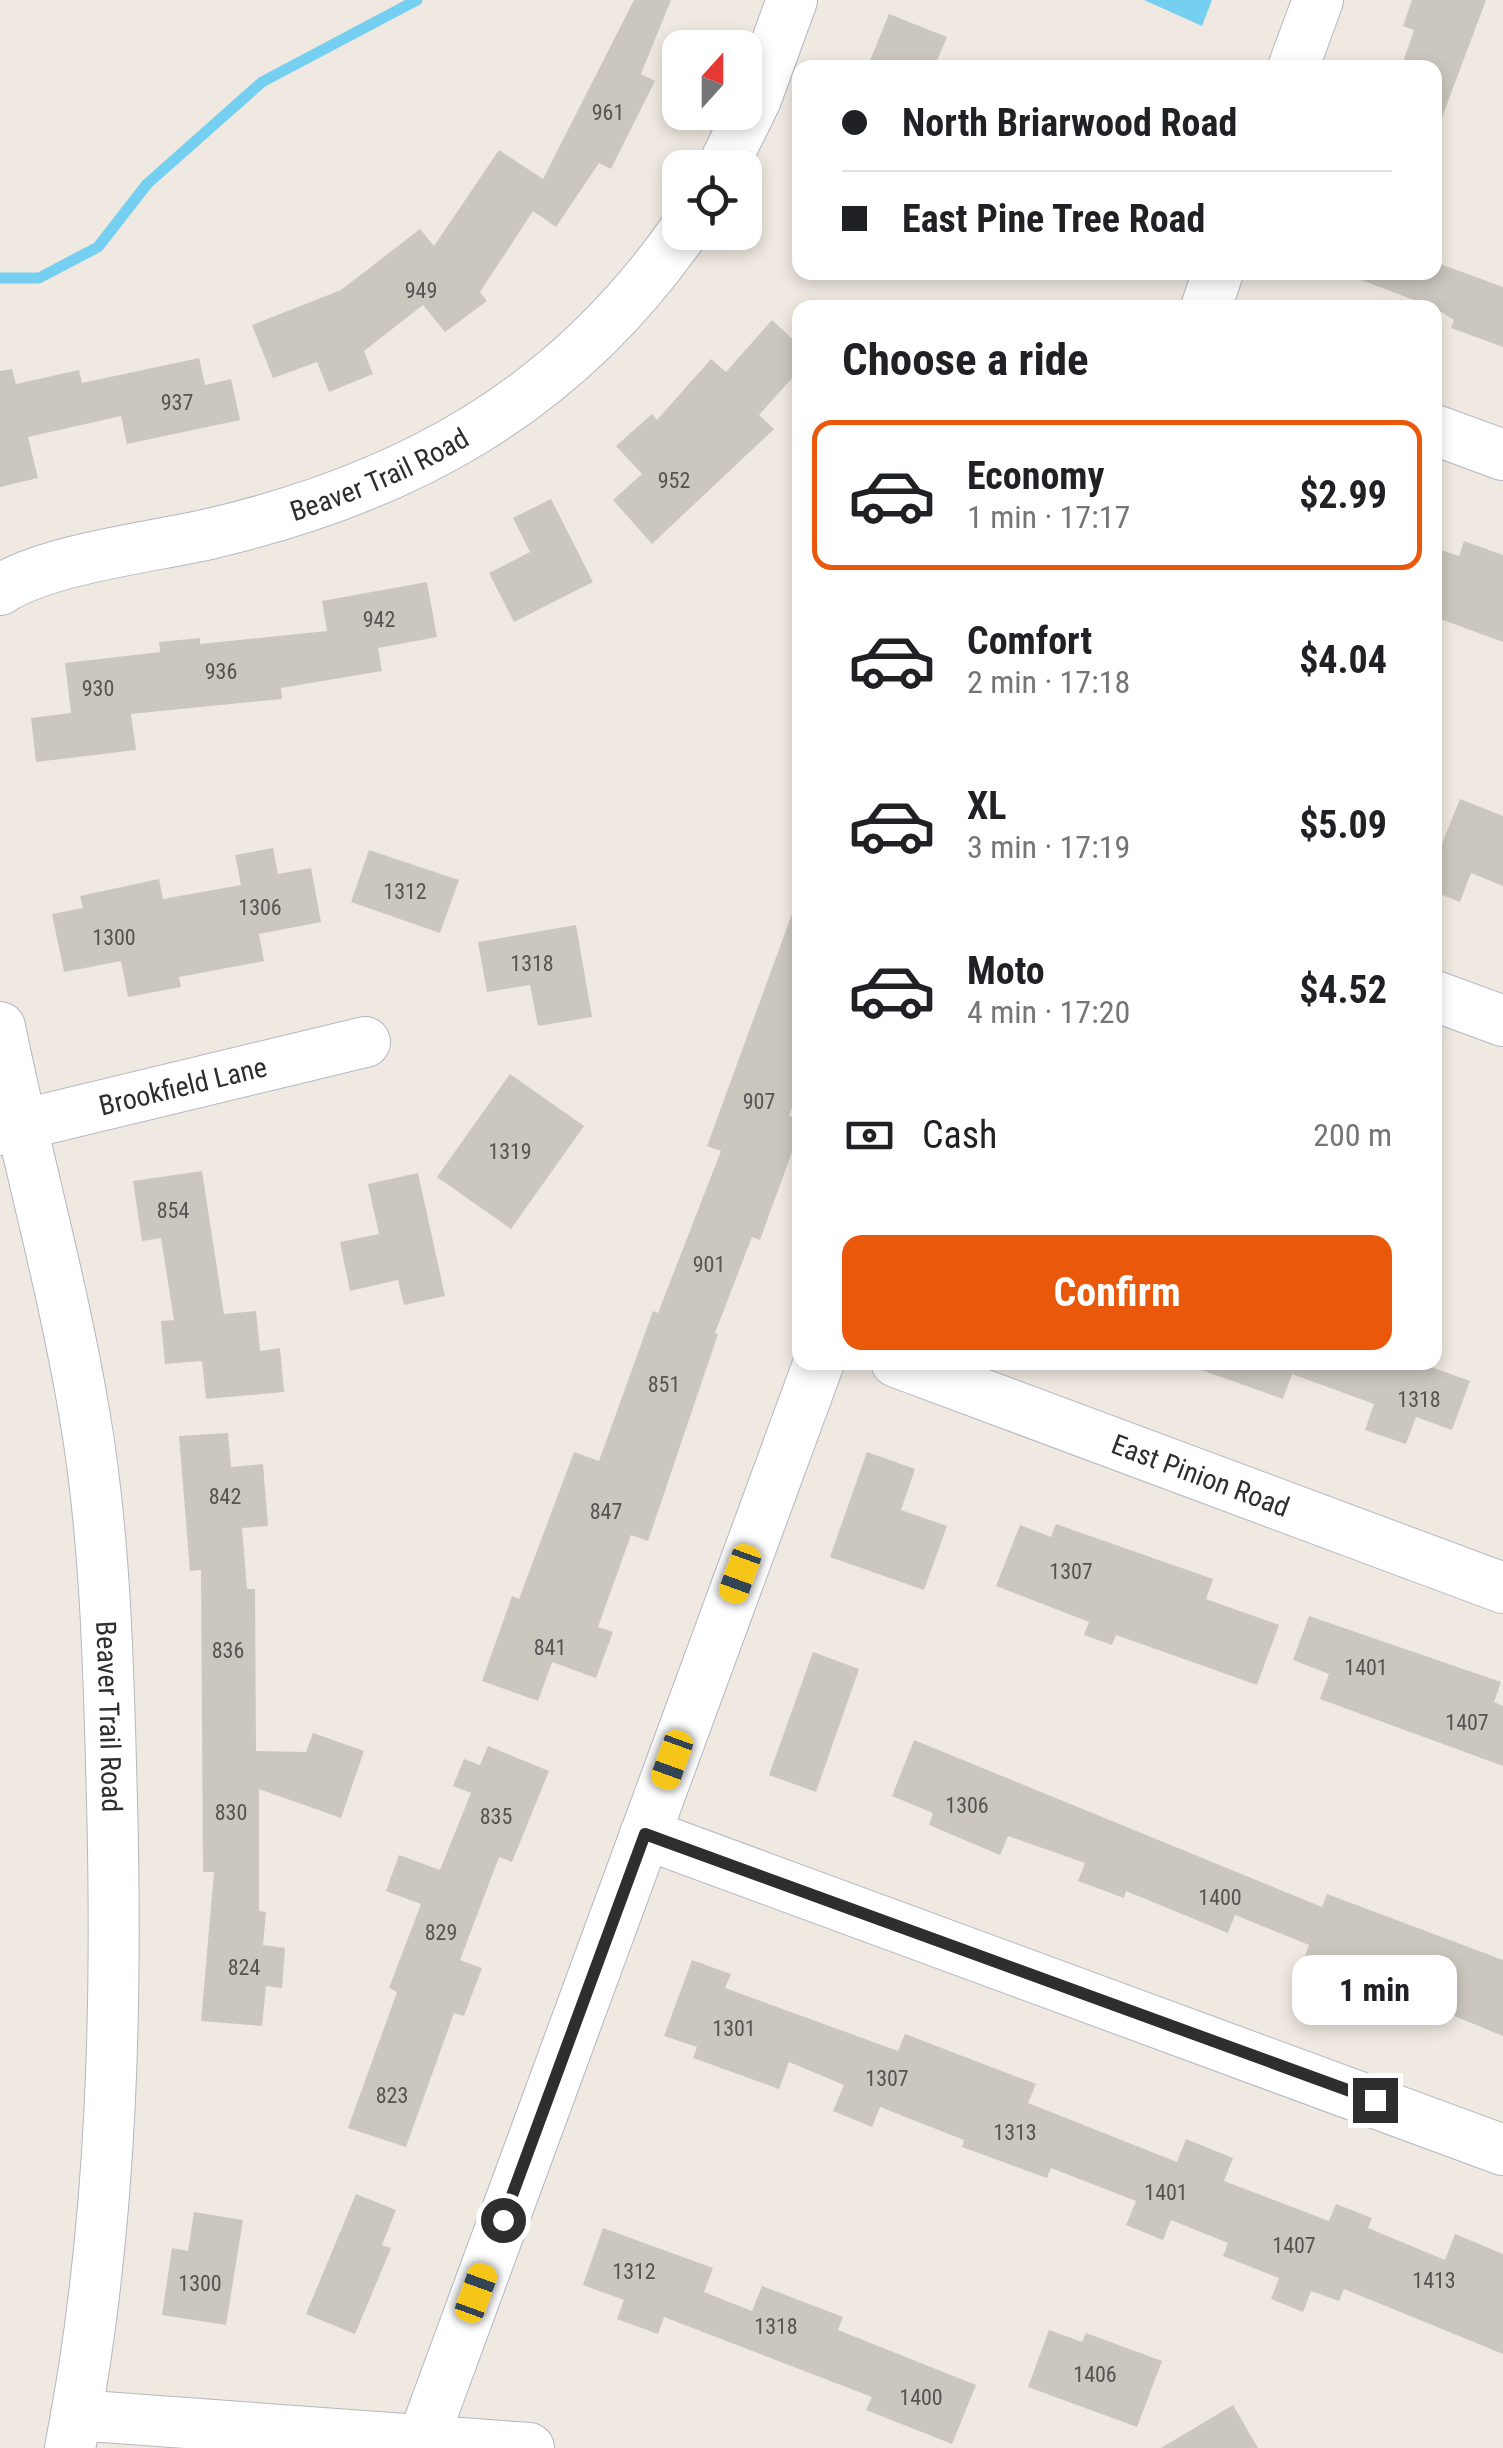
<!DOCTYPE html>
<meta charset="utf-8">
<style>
body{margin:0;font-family:"Roboto Condensed",sans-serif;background:#f6f6f6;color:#202124;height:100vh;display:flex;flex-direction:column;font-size:38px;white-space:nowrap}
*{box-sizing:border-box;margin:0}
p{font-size:32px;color:#757577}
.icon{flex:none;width:55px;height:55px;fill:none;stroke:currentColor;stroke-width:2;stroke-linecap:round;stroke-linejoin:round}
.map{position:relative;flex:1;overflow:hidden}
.side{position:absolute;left:792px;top:300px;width:650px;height:1070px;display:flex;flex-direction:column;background:#fff;border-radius:20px;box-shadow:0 5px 15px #0003}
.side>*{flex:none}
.guide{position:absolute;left:792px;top:60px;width:650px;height:220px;border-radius:20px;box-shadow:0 5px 15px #0003;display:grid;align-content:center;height:220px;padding:0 50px;background:#fff}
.needle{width:65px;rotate:21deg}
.fabs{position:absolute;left:662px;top:30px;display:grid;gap:20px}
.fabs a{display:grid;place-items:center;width:100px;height:100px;border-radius:20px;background:#fff;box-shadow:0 5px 15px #0003;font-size:50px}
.end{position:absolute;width:45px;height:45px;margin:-22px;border:12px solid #2e2e2e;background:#fff;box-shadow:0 0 0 5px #fff}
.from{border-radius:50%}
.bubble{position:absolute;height:70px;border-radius:20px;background:#fff;box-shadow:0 5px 15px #0003;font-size:32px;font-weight:700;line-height:70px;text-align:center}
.car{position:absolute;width:30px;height:60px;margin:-30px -15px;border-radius:12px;box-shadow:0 0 8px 2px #0007;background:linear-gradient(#f5c518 24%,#345 0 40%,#f5c518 0 76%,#345 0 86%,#f5c518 0)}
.guide b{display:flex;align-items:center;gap:35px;height:95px;font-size:38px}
.guide b+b{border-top:2px solid #e0e0e0}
.guide i{width:25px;height:25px;background:#202124}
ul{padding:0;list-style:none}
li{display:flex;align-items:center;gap:30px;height:150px;margin:0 20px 15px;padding:0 30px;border:5px solid transparent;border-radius:20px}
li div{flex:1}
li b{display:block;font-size:38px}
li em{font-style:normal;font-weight:700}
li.on{border-color:#ea580c}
li>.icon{width:90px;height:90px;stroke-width:1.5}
h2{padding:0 50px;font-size:45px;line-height:120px}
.pay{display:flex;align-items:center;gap:25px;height:110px;padding:0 50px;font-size:38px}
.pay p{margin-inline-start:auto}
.primary-button{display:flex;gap:20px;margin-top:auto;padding:20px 50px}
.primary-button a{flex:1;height:115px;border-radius:20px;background:#ea580c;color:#fff;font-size:40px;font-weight:700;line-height:115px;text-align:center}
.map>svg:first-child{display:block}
.water{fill:#75cff0}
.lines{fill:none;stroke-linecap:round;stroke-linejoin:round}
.stream{stroke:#75cff0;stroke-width:11}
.building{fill:#cbc7bf}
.minor-casing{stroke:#b4b7c1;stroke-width:52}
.minor{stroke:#fff;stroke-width:50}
.route{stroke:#2e2e2e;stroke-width:12}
.labels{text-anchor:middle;stroke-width:10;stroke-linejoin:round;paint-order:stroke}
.number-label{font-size:22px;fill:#555452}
.street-label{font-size:28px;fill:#2e2e2e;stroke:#fff}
</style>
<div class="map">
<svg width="1503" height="2448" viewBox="0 0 1503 2448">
<rect width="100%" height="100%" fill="#efe9e1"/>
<!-- water -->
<polygon class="water" points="1144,0 1212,0 1202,26"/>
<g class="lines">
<!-- stream -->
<polyline class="stream" points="0,278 39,278 98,247 147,184 262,82 417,0"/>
</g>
<!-- building -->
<g class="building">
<polygon points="634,0 671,0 641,74 655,81 611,169 599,163 556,227 533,211 480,292 487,301 445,332 423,305 364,351 373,374 329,392 317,362 273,378 252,325 341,290 420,229 434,246 499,150 543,179"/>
<polygon points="1412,0 1486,0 1438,128 1435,68 1401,68 1414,30 1403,26"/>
<polygon points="889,14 947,37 934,68 867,68"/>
<polygon points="1435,262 1503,287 1503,347 1451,328 1454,320 1435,308 1343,273 1435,272"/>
<polygon points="772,320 800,346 800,369 759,415 774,429 652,544 613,500 642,474 616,446 652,414 657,420 711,359 726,372"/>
<polygon points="199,358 205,385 231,379 240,420 127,444 121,416 28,437 38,478 0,487 0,371 12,369 16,384 79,370 82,383"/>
<polygon points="551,499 593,582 514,622 489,573 530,552 513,518"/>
<polygon points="1464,541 1503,555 1503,642 1435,617 1435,548 1459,556"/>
<polygon points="427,582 437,637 378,648 382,671 281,688 282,699 131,714 136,750 36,762 31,718 71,713 65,663 160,652 159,642 200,638 200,644 327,631 322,601"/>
<polygon points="1460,799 1503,816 1503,886 1471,873 1460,902 1435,892 1435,861"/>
<polygon points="273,848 278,874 311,868 321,922 259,934 264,961 179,977 181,987 128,997 121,961 64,972 52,914 83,908 80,896 159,879 163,899 241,885 235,855"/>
<polygon points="369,850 459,880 440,933 351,902"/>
<polygon points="796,903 800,904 800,1086 789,1116 800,1120 800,1130 760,1240 752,1237 715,1333 718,1334 648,1541 631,1535 598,1627 613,1632 596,1678 552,1662 538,1701 482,1681 512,1596 519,1599 574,1452 599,1461 653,1311 658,1313 721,1151 707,1146"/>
<polygon points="576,925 592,1017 538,1026 530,985 487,992 478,942"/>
<polygon points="510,1074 584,1126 511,1229 437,1177"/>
<polygon points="202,1171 224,1314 256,1311 260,1351 280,1348 284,1392 206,1399 202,1361 165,1364 161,1321 174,1320 161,1238 142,1241 133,1181"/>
<polygon points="418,1173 445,1296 404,1305 398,1280 350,1291 340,1242 379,1234 368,1184"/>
<polygon points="1193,1362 1417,1362 1470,1381 1452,1430 1416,1417 1406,1444 1365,1430 1374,1404 1292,1374 1283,1399 1193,1367"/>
<polygon points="228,1433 231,1467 263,1464 268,1526 242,1528 247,1589 255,1589 256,1751 306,1752 313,1733 364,1751 341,1818 259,1789 259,1911 266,1912 263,1945 285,1948 282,1988 266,1986 262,2026 201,2021 214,1872 203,1872 201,1570 190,1571 179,1436"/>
<polygon points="867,1452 915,1469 901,1510 947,1526 924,1590 830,1557"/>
<polygon points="1056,1524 1213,1579 1206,1599 1279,1625 1257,1685 1116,1635 1112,1645 1084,1635 1089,1622 996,1586 1020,1525 1051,1537"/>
<polygon points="1309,1616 1501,1682 1494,1702 1503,1706 1503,1766 1320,1699 1329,1674 1293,1660"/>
<polygon points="813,1652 859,1669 816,1792 769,1775"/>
<polygon points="914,1740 1322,1907 1327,1894 1503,1960 1503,2036 1420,2002 1426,1988 1356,1964 1351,1980 1302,1963 1309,1945 1235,1915 1228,1933 1126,1891 1124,1898 1078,1881 1085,1863 1008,1836 1000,1855 929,1825 933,1813 892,1796"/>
<polygon points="488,1746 549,1771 512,1862 499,1857 460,1960 482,1968 464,2016 454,2013 406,2147 348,2128 397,1992 389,1988 421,1904 386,1891 399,1855 440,1870 471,1793 453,1786 464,1759 480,1765"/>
<polygon points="692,1960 731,1974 725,1988 898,2051 905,2034 1036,2084 1028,2103 1177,2162 1186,2139 1233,2158 1224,2181 1329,2221 1336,2204 1372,2218 1368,2228 1445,2260 1455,2234 1503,2254 1503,2354 1344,2289 1339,2301 1311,2291 1303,2312 1271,2299 1279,2278 1223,2256 1228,2243 1171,2220 1163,2240 1126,2225 1136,2201 1051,2168 1047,2178 962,2147 964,2140 880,2107 872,2127 833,2111 844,2085 789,2062 779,2089 693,2058 697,2047 664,2036"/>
<polygon points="356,2194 396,2210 382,2245 391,2248 355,2334 306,2314"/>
<polygon points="194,2212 243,2220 226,2325 162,2315 172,2248 188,2251"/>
<polygon points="603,2228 713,2268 704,2292 752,2311 762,2286 843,2317 838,2330 976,2385 952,2444 866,2410 872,2397 664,2317 658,2334 617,2319 624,2300 583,2285"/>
<polygon points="1049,2330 1082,2342 1086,2333 1162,2361 1137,2427 1028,2387"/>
<polygon points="1233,2405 1258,2448 1161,2448"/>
</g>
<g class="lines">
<defs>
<g id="minor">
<polyline points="1293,68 1318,0"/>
<polyline points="722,168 756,99 792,0"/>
<polyline points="1206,308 1218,272"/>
<polyline points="1435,430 1503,455"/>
<path id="s1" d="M 0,590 C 44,560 150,547 205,535 C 405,489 563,403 683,232"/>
<polyline points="1435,996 1503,1021"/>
<path id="s2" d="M 0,1027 C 26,1155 62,1282 84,1411 C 104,1526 108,1647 111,1764 C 118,1990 114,2225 70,2448"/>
<path id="s3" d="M 0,1130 L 365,1042"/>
<path id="s4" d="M 896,1362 L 1503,1588"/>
<polyline points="645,1834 1503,2150"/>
<polyline points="76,2415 529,2448"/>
<polyline points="423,2439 819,1362"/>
</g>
</defs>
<!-- minor casing -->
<use href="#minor" class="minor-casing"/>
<!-- minor -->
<use href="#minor" class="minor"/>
</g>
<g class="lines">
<!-- route -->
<polyline class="route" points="503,2220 645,1834 1375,2100"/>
</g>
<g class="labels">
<!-- number labels -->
<g class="number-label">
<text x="608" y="120">961</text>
<text x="421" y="298">949</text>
<text x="177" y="410">937</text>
<text x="674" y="488">952</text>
<text x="379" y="627">942</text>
<text x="221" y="679">936</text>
<text x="98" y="696">930</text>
<text x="405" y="899">1312</text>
<text x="260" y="915">1306</text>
<text x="114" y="945">1300</text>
<text x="532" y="971">1318</text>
<text x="759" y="1109">907</text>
<text x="510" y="1159">1319</text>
<text x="173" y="1218">854</text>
<text x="709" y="1272">901</text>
<text x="664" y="1392">851</text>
<text x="1419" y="1407">1318</text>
<text x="225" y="1504">842</text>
<text x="606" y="1519">847</text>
<text x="1071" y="1579">1307</text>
<text x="550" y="1655">841</text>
<text x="228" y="1658">836</text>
<text x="1366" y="1675">1401</text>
<text x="1467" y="1730">1407</text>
<text x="967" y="1813">1306</text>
<text x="231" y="1820">830</text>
<text x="496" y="1824">835</text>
<text x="1220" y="1905">1400</text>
<text x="441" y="1940">829</text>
<text x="244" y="1975">824</text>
<text x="734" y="2036">1301</text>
<text x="887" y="2086">1307</text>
<text x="392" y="2103">823</text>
<text x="1015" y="2140">1313</text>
<text x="1166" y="2200">1401</text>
<text x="1294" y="2253">1407</text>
<text x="634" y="2279">1312</text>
<text x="1434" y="2288">1413</text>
<text x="200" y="2291">1300</text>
<text x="776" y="2334">1318</text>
<text x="1095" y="2382">1406</text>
<text x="921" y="2405">1400</text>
</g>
<!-- street labels -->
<g class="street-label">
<text dy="10" stroke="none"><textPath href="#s1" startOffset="398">Beaver Trail Road</textPath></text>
<text dy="10" stroke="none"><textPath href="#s3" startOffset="188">Brookfield Lane</textPath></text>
<text dy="10" stroke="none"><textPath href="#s4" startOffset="325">East Pinion Road</textPath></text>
<text dy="10" stroke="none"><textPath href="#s2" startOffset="700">Beaver Trail Road</textPath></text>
</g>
</g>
</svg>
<div class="fabs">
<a><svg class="needle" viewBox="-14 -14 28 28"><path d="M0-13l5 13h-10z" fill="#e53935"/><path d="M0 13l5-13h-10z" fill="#757577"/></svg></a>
<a><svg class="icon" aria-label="locate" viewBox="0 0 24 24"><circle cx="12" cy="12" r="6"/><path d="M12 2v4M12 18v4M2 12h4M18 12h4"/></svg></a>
</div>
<i class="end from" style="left:503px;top:2220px"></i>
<i class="end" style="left:1375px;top:2100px"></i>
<div class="bubble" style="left:1292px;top:1955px;width:165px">1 min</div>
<i class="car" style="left:740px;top:1574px;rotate:200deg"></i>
<i class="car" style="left:672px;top:1760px;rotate:200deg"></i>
<i class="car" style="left:476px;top:2293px;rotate:20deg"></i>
<div class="guide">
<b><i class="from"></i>North Briarwood Road</b>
<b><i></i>East Pine Tree Road</b>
</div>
<section class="side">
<h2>Choose a ride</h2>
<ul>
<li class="on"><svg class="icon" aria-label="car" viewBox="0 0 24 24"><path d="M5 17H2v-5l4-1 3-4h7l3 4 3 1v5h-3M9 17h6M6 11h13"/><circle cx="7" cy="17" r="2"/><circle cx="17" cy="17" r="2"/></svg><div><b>Economy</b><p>1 min · 17:17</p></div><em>$2.99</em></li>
<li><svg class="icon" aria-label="car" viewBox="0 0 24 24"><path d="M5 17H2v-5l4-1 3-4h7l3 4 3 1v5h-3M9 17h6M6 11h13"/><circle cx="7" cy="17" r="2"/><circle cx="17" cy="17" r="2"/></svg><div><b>Comfort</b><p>2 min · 17:18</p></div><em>$4.04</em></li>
<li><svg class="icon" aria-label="car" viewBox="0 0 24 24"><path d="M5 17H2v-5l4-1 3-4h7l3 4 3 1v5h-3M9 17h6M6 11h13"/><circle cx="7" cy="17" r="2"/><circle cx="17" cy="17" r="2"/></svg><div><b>XL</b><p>3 min · 17:19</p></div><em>$5.09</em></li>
<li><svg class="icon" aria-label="car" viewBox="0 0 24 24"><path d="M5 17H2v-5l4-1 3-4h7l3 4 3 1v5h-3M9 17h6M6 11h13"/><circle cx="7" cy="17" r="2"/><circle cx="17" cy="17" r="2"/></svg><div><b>Moto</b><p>4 min · 17:20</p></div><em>$4.52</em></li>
</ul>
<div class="pay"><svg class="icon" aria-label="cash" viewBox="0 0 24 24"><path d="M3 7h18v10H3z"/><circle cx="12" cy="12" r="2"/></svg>Cash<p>200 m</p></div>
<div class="primary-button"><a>Confirm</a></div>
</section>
</div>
